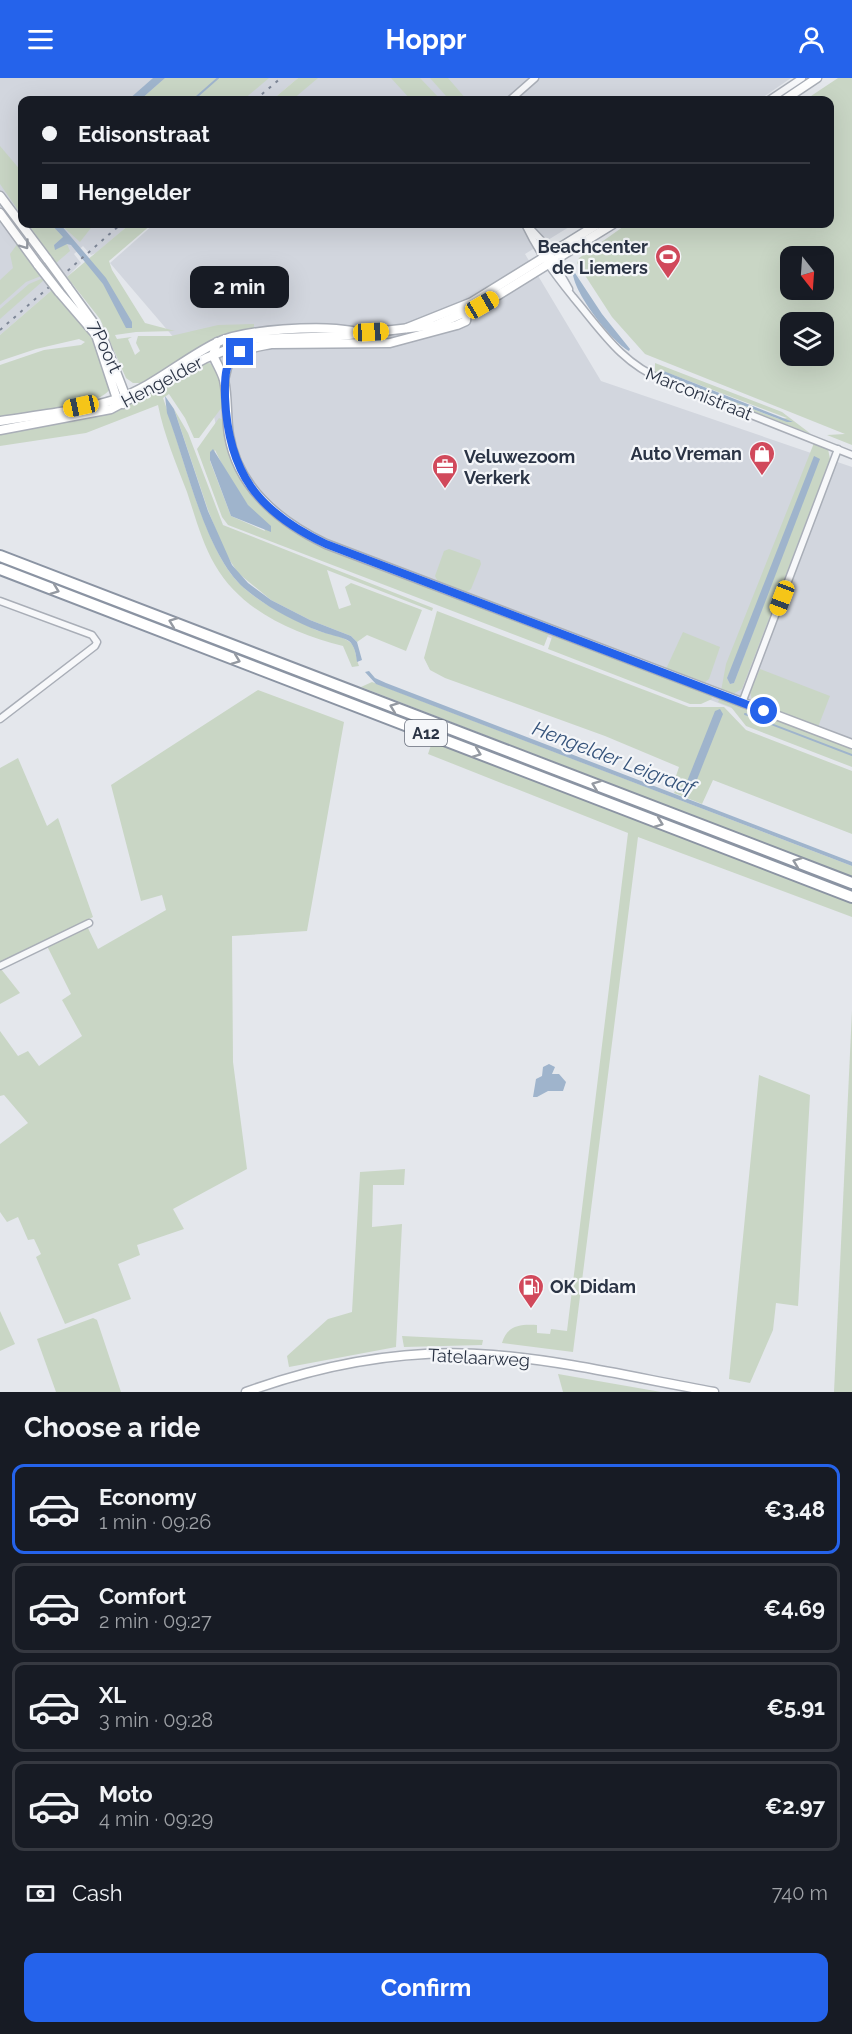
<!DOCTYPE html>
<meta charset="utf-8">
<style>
body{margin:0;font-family:Raleway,sans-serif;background:#242831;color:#f1f3f6;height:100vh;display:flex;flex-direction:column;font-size:22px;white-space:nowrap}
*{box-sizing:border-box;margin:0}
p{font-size:20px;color:#9ea1a6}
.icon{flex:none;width:33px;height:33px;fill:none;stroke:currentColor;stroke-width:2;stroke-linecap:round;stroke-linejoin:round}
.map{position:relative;height:1314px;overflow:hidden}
.side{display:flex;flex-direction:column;background:#171b24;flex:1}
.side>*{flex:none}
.top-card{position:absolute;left:18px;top:18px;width:816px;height:132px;border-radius:12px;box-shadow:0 6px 24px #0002;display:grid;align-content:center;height:132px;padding:0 24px;background:#171b24}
.needle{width:39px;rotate:163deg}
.fabs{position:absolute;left:780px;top:168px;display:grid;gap:12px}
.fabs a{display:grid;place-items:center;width:54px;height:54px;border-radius:12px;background:#171b24;box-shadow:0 6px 24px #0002;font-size:30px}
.end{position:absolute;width:27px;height:27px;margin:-14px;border:8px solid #2563eb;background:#fff;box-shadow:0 0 0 3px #fff}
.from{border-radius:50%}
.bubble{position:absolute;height:42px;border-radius:12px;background:#171b24;box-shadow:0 6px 24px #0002;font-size:20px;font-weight:700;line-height:42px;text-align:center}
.car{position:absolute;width:18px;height:36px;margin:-18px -9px;border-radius:8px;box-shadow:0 0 4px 2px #0007;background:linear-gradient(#f5c518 24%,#345 0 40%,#f5c518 0 76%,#345 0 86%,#f5c518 0)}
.top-card b{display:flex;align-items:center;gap:21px;height:57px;font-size:22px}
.top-card b+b{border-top:2px solid #363941}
.top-card i{width:15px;height:15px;background:#f1f3f6}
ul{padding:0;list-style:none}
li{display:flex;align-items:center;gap:18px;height:90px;margin:0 12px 9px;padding:0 12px;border:3px solid #363941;border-radius:12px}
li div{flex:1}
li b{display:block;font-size:22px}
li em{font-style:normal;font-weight:700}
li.on{border-color:#2563eb}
li>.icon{width:54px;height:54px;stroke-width:1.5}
h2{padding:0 24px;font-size:27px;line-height:72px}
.pay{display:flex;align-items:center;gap:15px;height:66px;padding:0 24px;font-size:22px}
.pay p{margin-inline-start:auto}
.cta{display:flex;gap:12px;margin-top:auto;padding:12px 24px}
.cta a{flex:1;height:69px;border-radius:12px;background:#2563eb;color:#fff;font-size:24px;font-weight:700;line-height:69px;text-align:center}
header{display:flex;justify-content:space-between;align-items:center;height:78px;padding:0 24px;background:#2563eb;color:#fff;font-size:27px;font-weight:700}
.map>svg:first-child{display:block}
.built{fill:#d2d6de}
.green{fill:#c9d6c5;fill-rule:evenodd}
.water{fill:#9fb4cc}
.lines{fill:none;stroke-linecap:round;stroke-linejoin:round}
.stream{stroke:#9fb4cc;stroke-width:2}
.street-casing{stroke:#a9aeb7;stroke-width:9}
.secondary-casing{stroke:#a9aeb7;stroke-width:11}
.highway-casing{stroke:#8b94a3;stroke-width:14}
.street{stroke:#f7f8fa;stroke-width:6}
.secondary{stroke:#fff;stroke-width:8}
.highway{stroke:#fff;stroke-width:10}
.rail{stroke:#7d8696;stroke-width:2;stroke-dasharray:3 6;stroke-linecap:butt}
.secondary-bridge-casing{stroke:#a9aeb7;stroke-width:11;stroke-linecap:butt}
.secondary-bridge{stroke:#fff;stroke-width:8}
.oneway{stroke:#959aa2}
.route{stroke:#2563eb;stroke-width:8}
.labels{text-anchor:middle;stroke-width:4.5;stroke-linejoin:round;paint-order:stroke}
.shield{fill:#f4f6f9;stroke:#676e7b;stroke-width:1.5}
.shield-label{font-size:16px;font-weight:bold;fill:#2b3445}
.poi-label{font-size:18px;font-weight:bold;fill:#2b3445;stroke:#f4f6f9;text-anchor:end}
.street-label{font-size:18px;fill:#2b3445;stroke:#f4f6f9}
.water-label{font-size:20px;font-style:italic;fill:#34527a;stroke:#f4f6f9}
</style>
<header><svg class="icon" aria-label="menu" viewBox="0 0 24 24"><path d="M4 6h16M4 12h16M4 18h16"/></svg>Hoppr<svg class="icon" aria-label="person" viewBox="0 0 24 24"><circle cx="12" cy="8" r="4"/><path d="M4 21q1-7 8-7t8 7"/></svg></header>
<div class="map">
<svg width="852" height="1314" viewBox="0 0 852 1314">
<rect width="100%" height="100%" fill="#e4e7ec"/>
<!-- built -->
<g class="built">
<polygon points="0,0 298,0 272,22 22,22 22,146 130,146 96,175 91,177 83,168 74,176 81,185 67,199 58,188 44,202 52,212 0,257"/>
<polygon points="312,0 791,0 759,22 288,22"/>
<polygon points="154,146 574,146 525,176 601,303 852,389 852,677 267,450 221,373 208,308 187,275 110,185"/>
</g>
<!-- green -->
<g class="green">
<polygon points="165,0 269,0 243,22 140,22"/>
<polygon points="298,0 318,0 292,22 272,22"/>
<polygon points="391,0 420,0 441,22 411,22"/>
<polygon points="430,0 448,0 467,22 446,18"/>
<path d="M 838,0 L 852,0 L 852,367 L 827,357 L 845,356 L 645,276 L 612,239 L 577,185 L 579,180 L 627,146 L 830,146 L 830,22 L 805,22 ZM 790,178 L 824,178 L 824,212 L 790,212 ZM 824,244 L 824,278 L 790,278 L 790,244 Z"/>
<polygon points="0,68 22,94 22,138 0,106"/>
<polygon points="28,146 51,146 63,159 54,167 67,166 70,173 56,185"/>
<polygon points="60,146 94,146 80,164"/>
<polygon points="130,146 152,146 109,183 112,192 145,245 175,253 136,254 115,257 117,261 132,259 128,261 135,277 140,273 136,265 138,258 171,258 218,247 254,246 254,251 229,257 143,305 133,305 126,300 100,241 67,199"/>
<polygon points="18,165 41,198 26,204 0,227 0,202 13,190 10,176"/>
<polygon points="43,200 44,202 0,241 0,231 29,206"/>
<path d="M 52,212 L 97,265 L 110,310 C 105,328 20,337 0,341 L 0,287 L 44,272 L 81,267 L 85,264 L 79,261 L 36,271 L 0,283 L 0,257 Z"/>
<path d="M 206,284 C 224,289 222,313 222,329 L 199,360 L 194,360 L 185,340 L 169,316 L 163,320 C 181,369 203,465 236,502 C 257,525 287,538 314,551 C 324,556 344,557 352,566 C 356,572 356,581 359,588 L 352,589 L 343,568 C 295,556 241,533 215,487 C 202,465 195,438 187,414 C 176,385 164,357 158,327 L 86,355 L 0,368 L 0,355 L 92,338 Z"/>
<path d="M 655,285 L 782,334 L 811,356 L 670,302 L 655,295 ZM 660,292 L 787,340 L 779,341 L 661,296 Z"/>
<polygon points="174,331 188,355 223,447 433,530 432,533 327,492 339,531 351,527 345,509 351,505 422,532 406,573 367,557 357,564 351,558 310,542 271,522 238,495 225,475 208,432"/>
<path d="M 219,340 L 223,342 C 232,394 263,440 312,463 L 549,555 L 544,568 L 228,447 L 222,439 L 197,371 ZM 215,372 C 224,391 234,409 247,426 C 254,436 262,441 265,453 L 231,438 L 210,383 Z"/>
<path d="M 814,365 L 828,371 L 830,381 L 742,611 L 733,616 L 721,613 L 726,586 ZM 819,380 L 734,605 L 730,606 L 727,600 Z"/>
<polygon points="449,471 480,482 481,486 471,511 465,515 438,504 435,498 444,473"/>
<polygon points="437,533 689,629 724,629 746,652 852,693 852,756 713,702 702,726 674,715 681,700 676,698 679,689 605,658 445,600 430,592 424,580"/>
<polygon points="683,554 720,569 709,601 705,604 666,591"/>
<polygon points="553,556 710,616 712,621 701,626 690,626 548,571"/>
<polygon points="760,591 830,618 818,649 752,622 750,614"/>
<polygon points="372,604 852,788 852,799 361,609"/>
<polygon points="258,612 344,644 307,853 232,858 233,984 247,1091 173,1131 184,1151 137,1167 140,1177 118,1186 131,1221 65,1246 36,1179 41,1176 34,1161 28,1162 18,1139 7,1144 0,1134 0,1066 28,1045 4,1017 0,1018 0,953 18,978 28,973 39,988 82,958 62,922 71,916 47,868 87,848 98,871 166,832 162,817 141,823 111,707"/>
<polygon points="720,620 852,671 852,689 746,648 731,629 718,624"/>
<path d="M 432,664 L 852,825 L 852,839 L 638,759 L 573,1274 L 502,1265 C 507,1247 521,1246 537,1247 L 537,1255 L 550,1256 L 551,1251 L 567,1253 L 628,755 L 428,676 Z"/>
<polygon points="18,680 47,748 58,740 93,839 0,886 0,690"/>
<polygon points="1,891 20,915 0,926 0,892"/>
<polygon points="852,933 852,1314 834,1314"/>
<polygon points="759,997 810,1017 798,1228 776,1225 773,1252 750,1305 729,1301"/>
<polygon points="405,1091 404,1107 373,1107 372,1149 402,1146 396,1269 289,1289 287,1278 328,1241 352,1234 360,1094"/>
<polygon points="0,1233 15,1266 0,1273"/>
<polygon points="93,1240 97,1242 121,1314 56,1314 37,1261"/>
<polygon points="402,1258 483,1262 482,1267 404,1269"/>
<polygon points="558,1296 661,1314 563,1314"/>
</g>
<!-- water -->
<g class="water">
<polygon points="153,0 165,0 140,22 128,22"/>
<polygon points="51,146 60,146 106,200 132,244 132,250 126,250 103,206 71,167 67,166 55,172 54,167 63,159"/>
<path d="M 573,192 L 602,236 L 630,271 L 629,273 C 612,264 570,211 573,192 Z"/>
<polygon points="661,292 793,344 787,344 659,295"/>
<path d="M 165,318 L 174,331 L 208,433 L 232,487 L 248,505 L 271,522 L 310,542 L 351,558 L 357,564 L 362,582 L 357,584 C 356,577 355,568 349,563 C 341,558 328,557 319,553 C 293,543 265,528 244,510 C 205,476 186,384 167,335 Z"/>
<polygon points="213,371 248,427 271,448 271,454 231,438 210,382 210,374"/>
<polygon points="814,378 820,381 734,605 730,606 727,600"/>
<polygon points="369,593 375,600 386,605 852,784 852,788 376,606 365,594"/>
<polygon points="720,631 723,636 694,709 686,706 715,633"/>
<polygon points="549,986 555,989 552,996 559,996 566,1004 563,1013 548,1013 537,1019 533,1019 536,1001 542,998 543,989"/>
</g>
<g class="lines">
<!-- stream -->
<g class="stream">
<polyline points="193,22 218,0"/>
<polyline points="745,636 852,677"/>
</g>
<defs>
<g id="street">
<polyline points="510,22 535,0"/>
<polyline points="769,22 802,0"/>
<path d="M 525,146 C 539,175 553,194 573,219 C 601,252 621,285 663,302 L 852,377"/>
<polyline points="527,147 541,162 569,211"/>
<polyline points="0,523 92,557 97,564 95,568 0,641"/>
<polyline points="742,625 838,371"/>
<polyline points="0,888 89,845"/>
</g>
<g id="secondary">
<polyline points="784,22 817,0"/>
<polyline points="0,118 48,182"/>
<polyline points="0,135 38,187"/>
<polyline points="59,214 96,257 117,321 123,326 125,317 101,255 67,208"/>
<polyline points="407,250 472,224 598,146"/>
<path d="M 217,264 L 213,277 C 216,285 222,294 224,302 C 228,320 226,339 229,357 C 238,411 280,444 326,466 L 852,666"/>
<path d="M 224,301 C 226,296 226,292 228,287 C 234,271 257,269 271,266 L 390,265 L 457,247 L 466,243 L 467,235"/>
<path d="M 0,343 C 38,337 80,333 117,321 C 153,309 183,281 216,265 C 244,251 322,247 352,253"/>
<polyline points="0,352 111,331 206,280 254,261 340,258 436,247 482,227 613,146"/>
<path d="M 246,1314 C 324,1286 410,1270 493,1277 C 567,1283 641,1301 714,1314"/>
</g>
<g id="highway">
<polyline points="0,478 852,805"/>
<polyline points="0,491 852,819"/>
</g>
</defs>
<!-- street casing -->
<use href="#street" class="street-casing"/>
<!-- secondary casing -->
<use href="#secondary" class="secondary-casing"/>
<!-- highway casing -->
<use href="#highway" class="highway-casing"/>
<!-- street -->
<use href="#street" class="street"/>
<!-- secondary -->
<use href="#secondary" class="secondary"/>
<!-- highway -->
<use href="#highway" class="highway"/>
<!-- rail -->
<g class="rail">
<polyline points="255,22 281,0"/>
<polyline points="0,252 121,146"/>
</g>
<defs>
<g id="secondary-bridge">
<polyline points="48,182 67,208"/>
<polyline points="38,187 59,214"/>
</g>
</defs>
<!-- secondary-bridge casing -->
<use href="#secondary-bridge" class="secondary-bridge-casing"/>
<!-- secondary-bridge -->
<use href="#secondary-bridge" class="secondary-bridge"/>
</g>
<!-- one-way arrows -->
<defs><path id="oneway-chevron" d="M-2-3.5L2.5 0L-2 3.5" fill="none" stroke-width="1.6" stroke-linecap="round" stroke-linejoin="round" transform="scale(1.5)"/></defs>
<g class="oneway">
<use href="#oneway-chevron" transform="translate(25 167) rotate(54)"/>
<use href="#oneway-chevron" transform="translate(55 512) rotate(21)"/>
<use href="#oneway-chevron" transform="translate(173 544) rotate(-159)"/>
<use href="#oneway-chevron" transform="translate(236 582) rotate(21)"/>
<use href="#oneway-chevron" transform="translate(394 629) rotate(-159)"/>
<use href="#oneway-chevron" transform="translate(477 675) rotate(21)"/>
<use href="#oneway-chevron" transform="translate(596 707) rotate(-159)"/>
<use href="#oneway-chevron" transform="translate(659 745) rotate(21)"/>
<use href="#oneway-chevron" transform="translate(797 784) rotate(-159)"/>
</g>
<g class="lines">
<!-- route -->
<path class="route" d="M 240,274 C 223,283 225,303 225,319 C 228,395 258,434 326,466 L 764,633"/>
</g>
<!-- icons -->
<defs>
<symbol id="stadium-pin" viewBox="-11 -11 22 30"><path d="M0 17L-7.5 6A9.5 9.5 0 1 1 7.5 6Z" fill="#d1495b" stroke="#f4f6f9"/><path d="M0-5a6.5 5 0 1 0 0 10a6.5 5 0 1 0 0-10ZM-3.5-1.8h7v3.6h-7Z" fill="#fff"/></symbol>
<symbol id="shop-pin" viewBox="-11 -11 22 30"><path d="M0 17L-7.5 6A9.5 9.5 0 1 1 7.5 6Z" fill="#d1495b" stroke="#f4f6f9"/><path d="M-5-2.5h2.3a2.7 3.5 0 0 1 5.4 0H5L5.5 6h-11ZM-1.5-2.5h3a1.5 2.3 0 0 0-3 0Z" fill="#fff"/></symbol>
<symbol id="office-pin" viewBox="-11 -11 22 30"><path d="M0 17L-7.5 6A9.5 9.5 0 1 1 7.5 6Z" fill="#d1495b" stroke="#f4f6f9"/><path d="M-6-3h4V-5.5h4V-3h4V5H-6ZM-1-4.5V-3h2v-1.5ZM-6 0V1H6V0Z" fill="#fff"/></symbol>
<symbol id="fuel-pin" viewBox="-11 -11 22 30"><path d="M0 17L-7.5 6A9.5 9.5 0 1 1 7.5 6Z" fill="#d1495b" stroke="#f4f6f9"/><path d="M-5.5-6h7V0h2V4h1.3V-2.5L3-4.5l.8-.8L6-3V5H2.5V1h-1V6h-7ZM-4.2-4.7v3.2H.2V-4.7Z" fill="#fff"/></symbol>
</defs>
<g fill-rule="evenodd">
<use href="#stadium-pin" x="653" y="164" width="30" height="40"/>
<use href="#shop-pin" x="747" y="361" width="30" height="40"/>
<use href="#office-pin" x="430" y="374" width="30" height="40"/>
<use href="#fuel-pin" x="516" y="1194" width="30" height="40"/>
</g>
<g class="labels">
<!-- shield labels -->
<rect class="shield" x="405" y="642" width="42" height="26" rx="4.5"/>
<g class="shield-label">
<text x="426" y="661">A12</text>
</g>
<!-- poi labels -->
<g class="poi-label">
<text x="648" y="175">Beachcenter<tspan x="648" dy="21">de Liemers</tspan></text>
<text x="742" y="382">Auto Vreman</text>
<text x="464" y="385" text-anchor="start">Veluwezoom<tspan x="464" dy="21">Verkerk</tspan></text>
<text x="550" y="1215" text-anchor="start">OK Didam</text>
</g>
<!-- street labels -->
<g class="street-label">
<text transform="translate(105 269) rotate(65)" y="6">7Poort</text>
<text transform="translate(162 304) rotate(-28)" y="6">Hengelder</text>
<text transform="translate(699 316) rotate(22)" y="6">Marconistraat</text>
<text transform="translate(479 1280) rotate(3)" y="6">Tatelaarweg</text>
</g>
<!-- water labels -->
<g class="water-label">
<text transform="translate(614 680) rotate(21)" y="7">Hengelder Leigraaf</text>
</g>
</g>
</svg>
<div class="fabs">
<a><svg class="needle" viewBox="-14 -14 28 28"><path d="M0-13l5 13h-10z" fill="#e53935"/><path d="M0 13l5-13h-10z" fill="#9ea1a6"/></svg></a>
<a><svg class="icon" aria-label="layers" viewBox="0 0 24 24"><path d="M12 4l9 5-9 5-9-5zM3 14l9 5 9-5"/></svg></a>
</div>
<i class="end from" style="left:764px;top:633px"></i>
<i class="end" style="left:240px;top:274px"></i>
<div class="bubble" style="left:190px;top:188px;width:99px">2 min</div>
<i class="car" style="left:482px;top:227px;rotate:60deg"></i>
<i class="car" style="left:371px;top:254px;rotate:87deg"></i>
<i class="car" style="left:81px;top:328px;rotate:258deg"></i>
<i class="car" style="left:782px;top:520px;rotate:201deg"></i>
<div class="top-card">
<b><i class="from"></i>Edisonstraat</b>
<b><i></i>Hengelder</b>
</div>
</div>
<section class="side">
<h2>Choose a ride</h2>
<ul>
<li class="on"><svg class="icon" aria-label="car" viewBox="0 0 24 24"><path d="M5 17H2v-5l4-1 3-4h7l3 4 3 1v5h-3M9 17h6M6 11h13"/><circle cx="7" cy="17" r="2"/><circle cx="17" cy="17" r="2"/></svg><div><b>Economy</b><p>1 min · 09:26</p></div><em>€3.48</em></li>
<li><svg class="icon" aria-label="car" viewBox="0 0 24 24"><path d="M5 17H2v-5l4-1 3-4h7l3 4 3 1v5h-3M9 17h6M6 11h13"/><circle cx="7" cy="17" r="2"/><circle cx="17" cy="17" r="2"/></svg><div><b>Comfort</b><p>2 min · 09:27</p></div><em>€4.69</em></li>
<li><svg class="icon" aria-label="car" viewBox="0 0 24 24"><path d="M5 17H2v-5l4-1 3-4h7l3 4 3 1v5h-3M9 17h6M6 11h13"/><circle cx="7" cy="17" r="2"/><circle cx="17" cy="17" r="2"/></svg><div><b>XL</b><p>3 min · 09:28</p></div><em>€5.91</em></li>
<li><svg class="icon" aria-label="car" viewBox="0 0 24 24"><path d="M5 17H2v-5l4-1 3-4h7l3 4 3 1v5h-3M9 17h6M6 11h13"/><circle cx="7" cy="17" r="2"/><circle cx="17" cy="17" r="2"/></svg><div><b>Moto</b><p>4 min · 09:29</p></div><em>€2.97</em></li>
</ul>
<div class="pay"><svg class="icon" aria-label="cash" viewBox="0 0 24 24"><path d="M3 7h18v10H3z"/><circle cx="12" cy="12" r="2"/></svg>Cash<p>740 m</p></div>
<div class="cta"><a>Confirm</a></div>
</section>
